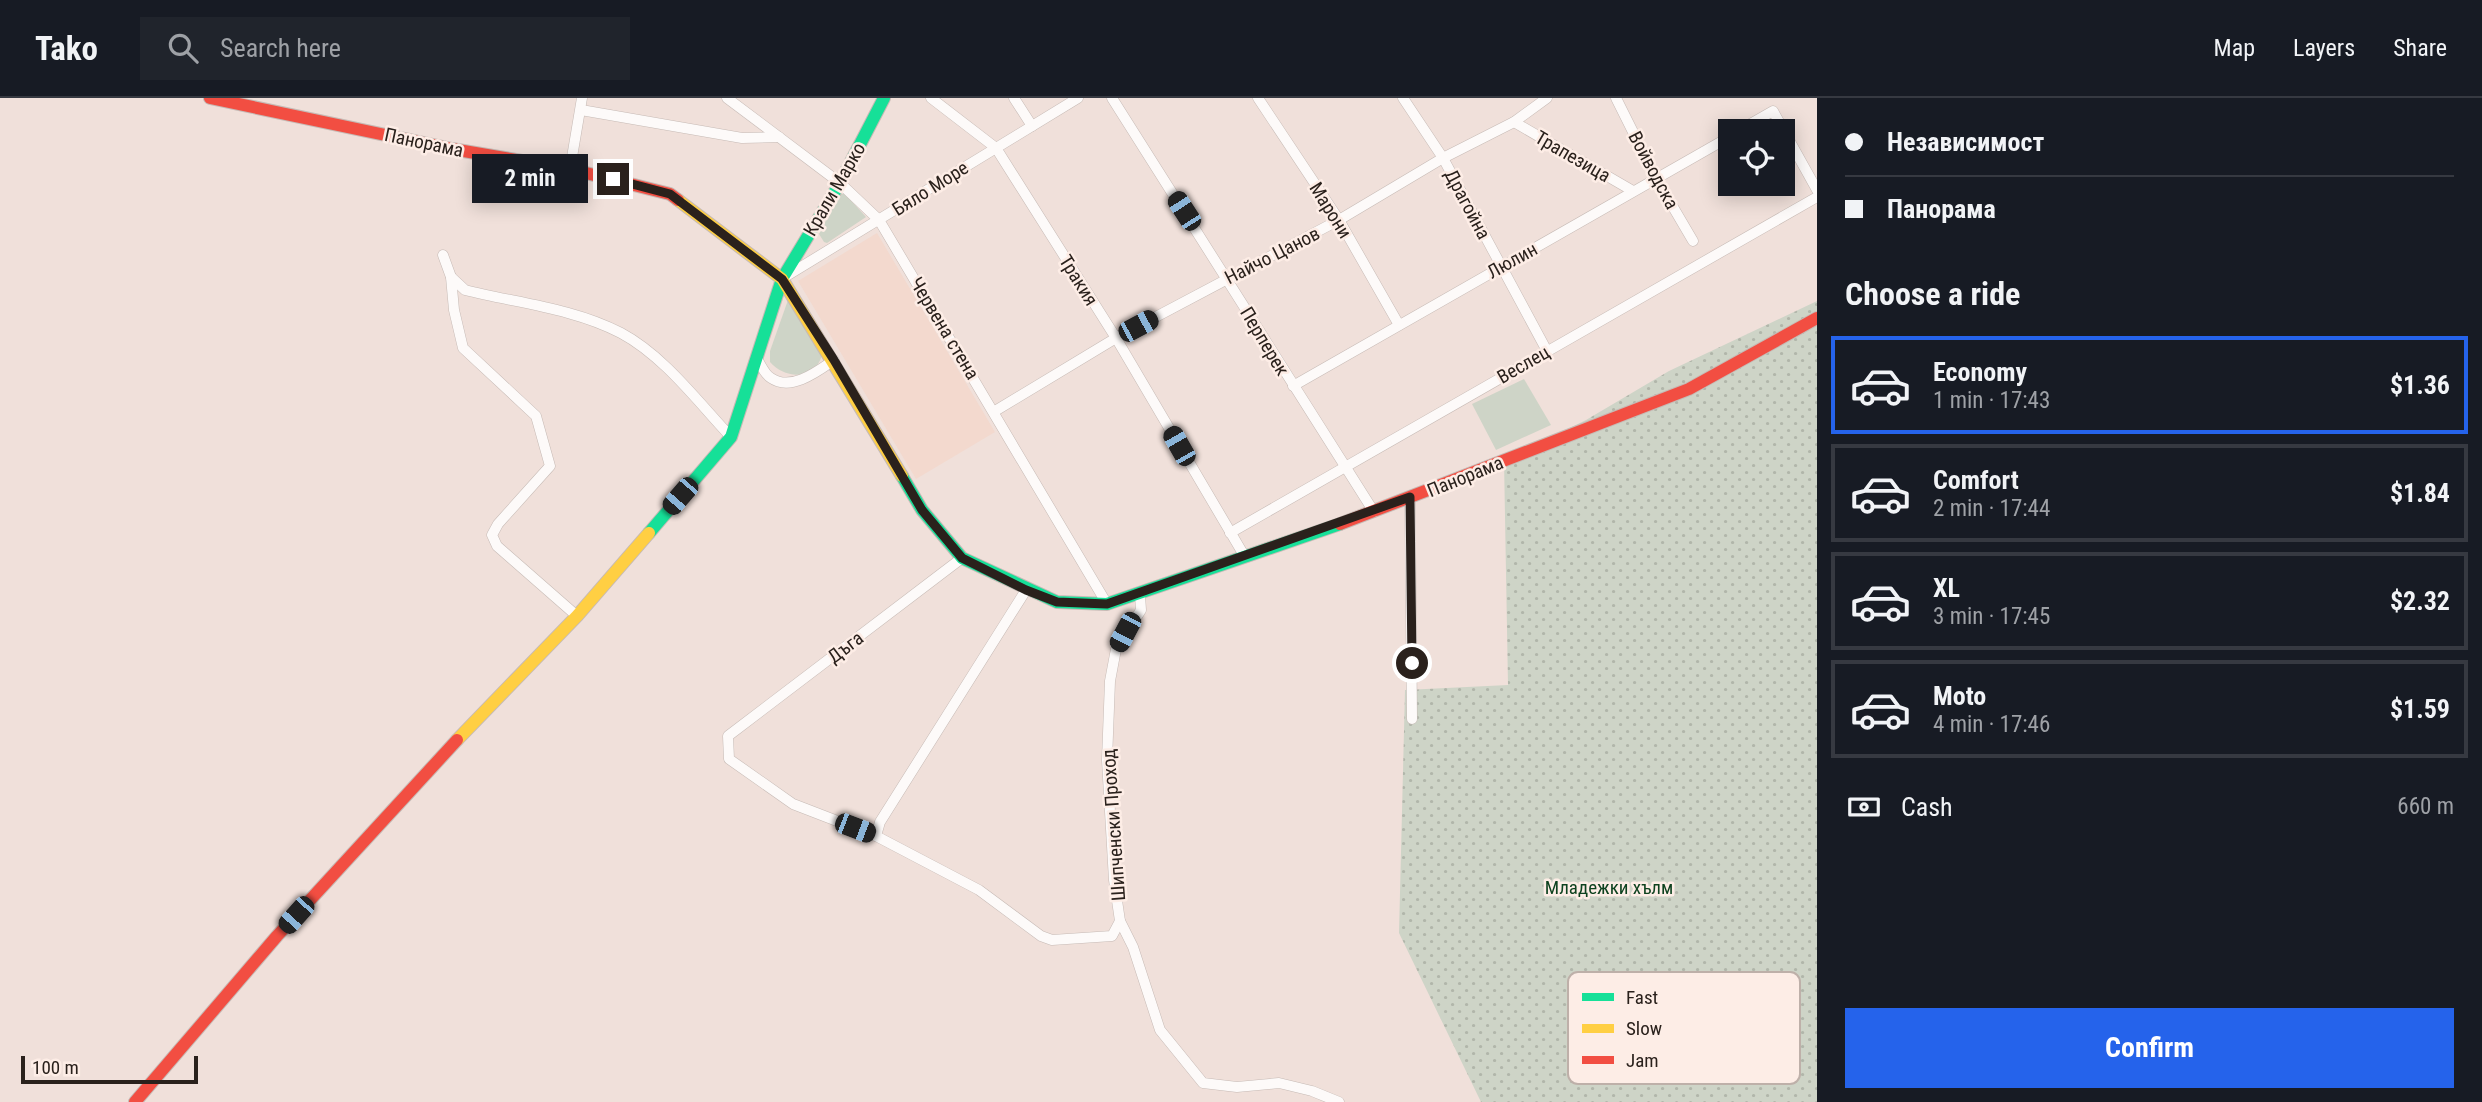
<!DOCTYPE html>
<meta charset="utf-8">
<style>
body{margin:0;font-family:"Roboto Condensed",sans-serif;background:#20242c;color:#f1f3f6;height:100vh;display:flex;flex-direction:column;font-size:26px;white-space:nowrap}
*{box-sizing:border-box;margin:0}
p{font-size:23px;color:#9ea1a6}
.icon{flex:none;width:38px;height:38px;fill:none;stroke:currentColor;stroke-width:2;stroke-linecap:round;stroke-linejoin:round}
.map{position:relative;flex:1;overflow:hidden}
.details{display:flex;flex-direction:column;background:#171b24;width:665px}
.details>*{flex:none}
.banner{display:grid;align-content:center;height:154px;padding:0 28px;background:#171b24}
.controls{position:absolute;left:1718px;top:21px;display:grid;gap:14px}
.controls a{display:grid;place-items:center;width:77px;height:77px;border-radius:0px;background:#171b24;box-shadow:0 4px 18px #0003;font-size:35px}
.scale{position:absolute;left:21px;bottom:18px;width:177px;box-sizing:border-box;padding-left:7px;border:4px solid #2a211c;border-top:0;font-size:19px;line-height:24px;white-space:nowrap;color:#2a211c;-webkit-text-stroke:5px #fdede6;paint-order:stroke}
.end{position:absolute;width:32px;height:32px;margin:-16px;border:9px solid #2a211c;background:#fff;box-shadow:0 0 0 4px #fff}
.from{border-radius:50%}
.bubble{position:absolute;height:49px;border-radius:0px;background:#171b24;box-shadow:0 4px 18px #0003;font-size:23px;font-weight:700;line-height:49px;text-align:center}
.car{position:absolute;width:21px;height:42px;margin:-21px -10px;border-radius:9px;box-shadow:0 0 5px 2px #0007;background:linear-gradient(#222 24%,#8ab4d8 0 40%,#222 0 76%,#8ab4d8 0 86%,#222 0)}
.banner b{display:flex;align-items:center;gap:24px;height:66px;font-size:26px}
.banner b+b{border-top:2px solid #363941}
.banner i{width:18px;height:18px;background:#f1f3f6}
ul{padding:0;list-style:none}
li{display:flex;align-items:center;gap:21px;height:98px;margin:0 14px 10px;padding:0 14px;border:4px solid #363941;border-radius:0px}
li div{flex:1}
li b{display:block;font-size:26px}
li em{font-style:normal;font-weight:700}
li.current{border-color:#2563eb}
li>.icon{width:63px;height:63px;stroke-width:1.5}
h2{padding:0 28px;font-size:32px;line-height:84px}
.pay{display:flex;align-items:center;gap:18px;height:77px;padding:0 28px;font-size:26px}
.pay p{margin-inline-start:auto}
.button{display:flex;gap:14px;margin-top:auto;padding:14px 28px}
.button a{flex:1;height:80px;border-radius:0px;background:#2563eb;color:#fff;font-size:28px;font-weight:700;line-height:80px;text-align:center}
header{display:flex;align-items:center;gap:42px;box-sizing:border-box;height:98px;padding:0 35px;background:#171b24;border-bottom:2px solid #363941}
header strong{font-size:33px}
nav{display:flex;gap:38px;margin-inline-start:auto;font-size:24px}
.search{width:490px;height:63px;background:#20242c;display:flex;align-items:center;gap:18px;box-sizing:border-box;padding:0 24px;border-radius:0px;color:#9ea1a6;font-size:26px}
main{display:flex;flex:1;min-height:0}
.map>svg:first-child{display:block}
.built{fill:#f3d9ce}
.grass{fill:#ced4c7}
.park{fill:url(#park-dots)}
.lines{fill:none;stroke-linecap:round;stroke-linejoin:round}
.street-casing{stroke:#c6bab5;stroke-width:11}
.fast-casing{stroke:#c6bab5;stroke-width:14}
.slow-casing{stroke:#c6bab5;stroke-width:14}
.jam-casing{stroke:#c6bab5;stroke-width:14}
.street{stroke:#fdfaf9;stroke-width:10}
.fast{stroke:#16e098;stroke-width:12}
.slow{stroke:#ffcf43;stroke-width:12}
.jam{stroke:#f24e42;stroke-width:12}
.route{stroke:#2a211c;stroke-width:9}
.labels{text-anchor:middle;stroke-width:5;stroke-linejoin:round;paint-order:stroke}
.street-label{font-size:19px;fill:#2a211c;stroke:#fdede6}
.park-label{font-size:19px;fill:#0e421f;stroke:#fdede6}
.key{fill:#fdede6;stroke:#beb0a9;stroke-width:2}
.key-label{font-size:19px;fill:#2a211c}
</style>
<header>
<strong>Tako</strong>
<div class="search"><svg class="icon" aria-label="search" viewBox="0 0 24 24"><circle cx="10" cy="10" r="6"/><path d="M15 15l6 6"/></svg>Search here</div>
<nav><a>Map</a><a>Layers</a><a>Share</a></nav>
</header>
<main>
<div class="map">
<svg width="1817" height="1004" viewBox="0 0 1817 1004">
<defs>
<pattern id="park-dots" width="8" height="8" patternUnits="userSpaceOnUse" patternTransform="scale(1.75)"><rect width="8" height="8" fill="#ced4c7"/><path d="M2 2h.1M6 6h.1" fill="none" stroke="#b1b6aa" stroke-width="1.8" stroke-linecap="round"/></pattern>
</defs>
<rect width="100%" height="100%" fill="#f0e0da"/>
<!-- built -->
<polygon class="built" points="877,135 995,334 916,381 798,183"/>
<!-- grass -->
<g class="grass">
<polygon points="840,96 845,96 866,119 827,145 824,144 819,136"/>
<path d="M 788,202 L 822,257 C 815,283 784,281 770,264 L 770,253 Z"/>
<polygon points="1524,281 1551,327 1496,352 1472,306"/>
</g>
<!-- park -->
<polygon class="park" points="1817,203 1817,1004 1481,1004 1399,835 1405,592 1508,587 1504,362 1586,322 1669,273"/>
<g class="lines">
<defs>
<g id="street">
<polyline points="727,0 840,85 879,122 1107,506"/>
<polyline points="931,0 996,50 1116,240 1245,459"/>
<polyline points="1014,0 1032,28"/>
<polyline points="1112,0 1374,414"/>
<polyline points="1258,0 1339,122 1399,227"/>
<polyline points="1403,0 1443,60 1547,253"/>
<polyline points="1616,0 1656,80 1693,143"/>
<polyline points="581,12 742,40 779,39"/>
<polyline points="1514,24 1633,93"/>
<polyline points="1738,33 1773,13 1817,92"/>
<polyline points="570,71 582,0"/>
<polyline points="443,157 451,179 454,212 463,250 536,318 550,368 498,426 492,437 497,448 577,518"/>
<path d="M 451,179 L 465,192 C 516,205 573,210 621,235 C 664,258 698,304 731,339"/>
<polyline points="783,180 1078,0"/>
<path d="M 757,261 C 761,267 765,277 771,280 C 791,294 818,273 834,262"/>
<polyline points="1293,288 1731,38"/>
<polyline points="995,313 1116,240 1339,122 1443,60 1514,24 1547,0"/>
<polyline points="1410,399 1412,621"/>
<polyline points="1230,435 1817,99"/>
<polyline points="962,460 728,638 729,661 793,706 876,738 979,792 1041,838 1052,842 1112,838 1120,823"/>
<polyline points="1140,497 1141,512 1116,551 1110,583 1107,662 1114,782 1120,823 1133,849 1160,932 1203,985 1237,989 1279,985 1312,993 1339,1004"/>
<polyline points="876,738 880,724 1026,492"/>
</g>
<g id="fast">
<polyline points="902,378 922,412 962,460 1057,504 1107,506 1340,426"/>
<polyline points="649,435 731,339 782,181 840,85 884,0"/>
</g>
<g id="slow">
<polyline points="678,102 782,181 902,378"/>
<polyline points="457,642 577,518 649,435"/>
</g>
<g id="jam">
<polyline points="210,0 452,51 570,71 670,96 678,102"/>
<polyline points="1340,426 1689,291 1817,220"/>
<polyline points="135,1004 277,838 457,642"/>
</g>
</defs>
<!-- street casing -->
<use href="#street" class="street-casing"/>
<!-- fast casing -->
<use href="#fast" class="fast-casing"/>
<!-- slow casing -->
<use href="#slow" class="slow-casing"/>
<!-- jam casing -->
<use href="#jam" class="jam-casing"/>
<!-- street -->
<use href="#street" class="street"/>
<!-- fast -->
<use href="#fast" class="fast"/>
<!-- slow -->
<use href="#slow" class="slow"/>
<!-- jam -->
<use href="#jam" class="jam"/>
</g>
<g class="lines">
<!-- route -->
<polyline class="route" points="613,81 670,96 782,181 834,262 922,412 962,460 1026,492 1057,504 1107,506 1410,399 1412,565"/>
</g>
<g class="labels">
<!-- street labels -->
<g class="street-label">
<text transform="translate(424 44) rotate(12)" y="7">Панорама</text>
<text transform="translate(1573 58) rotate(30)" y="7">Трапезица</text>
<text transform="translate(1654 72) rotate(62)" y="7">Войводска</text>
<text transform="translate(930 90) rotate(-32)" y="7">Бяло Море</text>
<text transform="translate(834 91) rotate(-60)" y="7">Крали Марко</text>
<text transform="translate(1468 106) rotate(62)" y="7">Драгойна</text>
<text transform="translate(1331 112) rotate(58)" y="7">Марони</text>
<text transform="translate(1272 157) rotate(-27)" y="7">Найчо Цанов</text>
<text transform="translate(1512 162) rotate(-29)" y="7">Люлин</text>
<text transform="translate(1079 182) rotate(58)" y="7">Тракия</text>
<text transform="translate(945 230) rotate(59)" y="7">Червена стена</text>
<text transform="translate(1265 243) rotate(59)" y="7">Перперек</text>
<text transform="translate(1523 266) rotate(-30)" y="7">Веслец</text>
<text transform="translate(1465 378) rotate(-22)" y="7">Панорама</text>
<text transform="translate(845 549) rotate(-37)" y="7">Дъга</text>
<text transform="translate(1113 727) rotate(-94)" y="7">Шипченски Проход</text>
</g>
<!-- park labels -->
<g class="park-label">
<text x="1609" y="796">Младежки хълм</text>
</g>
</g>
<!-- legend -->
<rect x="1568" y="874" width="232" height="112" rx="10" class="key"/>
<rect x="1582" y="895" width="32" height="8" fill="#16e098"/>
<rect x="1582" y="926" width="32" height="9" fill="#ffcf43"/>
<rect x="1582" y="958" width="32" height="8" fill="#f24e42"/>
<g class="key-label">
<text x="1626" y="906">Fast</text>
<text x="1626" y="937">Slow</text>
<text x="1626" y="969">Jam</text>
</g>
</svg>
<div class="controls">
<a><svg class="icon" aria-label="locate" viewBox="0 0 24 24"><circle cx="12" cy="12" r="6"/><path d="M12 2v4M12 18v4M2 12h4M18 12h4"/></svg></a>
</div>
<div class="scale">100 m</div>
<i class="end from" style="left:1412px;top:565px"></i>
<i class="end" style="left:613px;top:81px"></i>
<div class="bubble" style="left:472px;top:56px;width:116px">2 min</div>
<i class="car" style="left:1184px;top:113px;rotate:327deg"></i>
<i class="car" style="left:1138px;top:228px;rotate:62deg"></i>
<i class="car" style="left:1179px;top:348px;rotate:330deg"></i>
<i class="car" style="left:680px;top:398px;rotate:221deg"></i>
<i class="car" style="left:1125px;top:534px;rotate:208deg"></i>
<i class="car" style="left:855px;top:730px;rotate:111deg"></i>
<i class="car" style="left:296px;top:817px;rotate:222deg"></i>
</div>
<section class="details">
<div class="banner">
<b><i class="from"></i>Независимост</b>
<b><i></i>Панорама</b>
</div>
<h2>Choose a ride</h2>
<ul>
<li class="current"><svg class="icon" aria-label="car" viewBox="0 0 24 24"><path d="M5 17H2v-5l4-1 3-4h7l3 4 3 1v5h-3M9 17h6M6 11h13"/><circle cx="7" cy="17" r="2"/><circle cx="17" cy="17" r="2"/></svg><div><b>Economy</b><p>1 min · 17:43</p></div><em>$1.36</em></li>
<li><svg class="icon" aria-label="car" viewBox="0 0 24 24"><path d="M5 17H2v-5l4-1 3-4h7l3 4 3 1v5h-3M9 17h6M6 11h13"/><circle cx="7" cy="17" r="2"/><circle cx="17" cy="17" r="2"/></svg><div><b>Comfort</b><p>2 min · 17:44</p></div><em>$1.84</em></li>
<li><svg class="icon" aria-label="car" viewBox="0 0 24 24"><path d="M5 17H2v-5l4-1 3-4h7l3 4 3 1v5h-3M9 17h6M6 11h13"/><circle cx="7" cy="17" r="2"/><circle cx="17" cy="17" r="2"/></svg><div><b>XL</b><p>3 min · 17:45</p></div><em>$2.32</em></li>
<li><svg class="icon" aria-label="car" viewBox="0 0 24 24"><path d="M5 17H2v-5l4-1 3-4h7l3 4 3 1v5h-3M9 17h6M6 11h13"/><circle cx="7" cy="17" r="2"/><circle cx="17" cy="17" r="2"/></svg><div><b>Moto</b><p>4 min · 17:46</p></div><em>$1.59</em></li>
</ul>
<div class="pay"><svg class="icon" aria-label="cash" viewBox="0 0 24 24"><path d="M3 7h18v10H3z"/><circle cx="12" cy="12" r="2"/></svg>Cash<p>660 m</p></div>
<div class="button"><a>Confirm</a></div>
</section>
</main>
